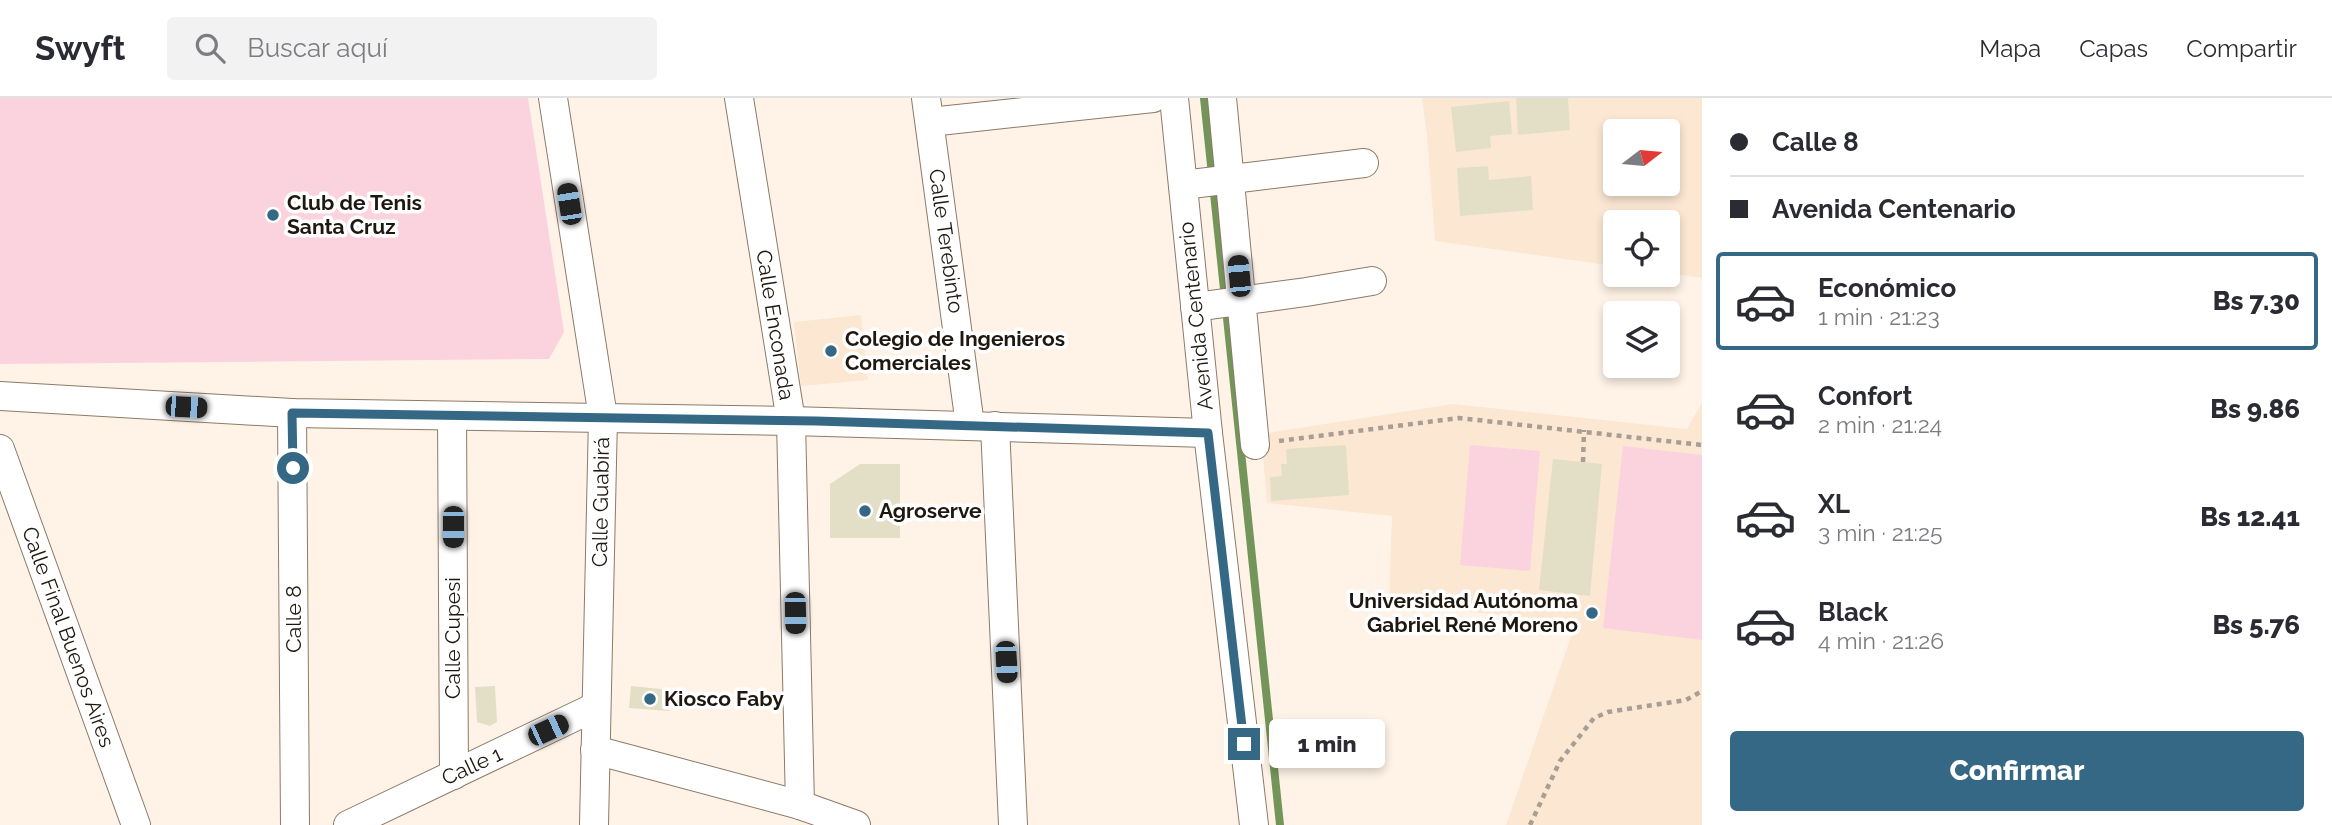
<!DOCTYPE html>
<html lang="es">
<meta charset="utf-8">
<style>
body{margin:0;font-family:Raleway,sans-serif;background:#f2f2f3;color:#2b2b33;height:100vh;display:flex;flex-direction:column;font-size:26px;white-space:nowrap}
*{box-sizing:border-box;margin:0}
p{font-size:23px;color:#7c7c81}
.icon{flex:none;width:38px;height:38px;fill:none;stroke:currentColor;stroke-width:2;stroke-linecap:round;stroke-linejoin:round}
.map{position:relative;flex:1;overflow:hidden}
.drawer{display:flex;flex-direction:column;background:#fff;width:630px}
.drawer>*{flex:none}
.banner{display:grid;align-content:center;height:154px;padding:0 28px;background:#fff}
.needle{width:46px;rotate:74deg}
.tools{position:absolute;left:1603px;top:21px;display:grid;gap:14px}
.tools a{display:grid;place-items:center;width:77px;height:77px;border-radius:7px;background:#fff;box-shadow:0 4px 10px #0003;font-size:35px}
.end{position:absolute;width:32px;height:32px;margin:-16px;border:9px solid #356885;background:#fff;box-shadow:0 0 0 4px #fff}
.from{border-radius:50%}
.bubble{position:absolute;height:49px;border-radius:7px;background:#fff;box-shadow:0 4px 10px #0003;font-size:23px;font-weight:800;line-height:49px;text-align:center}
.car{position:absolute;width:21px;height:42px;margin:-21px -10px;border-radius:9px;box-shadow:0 0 5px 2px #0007;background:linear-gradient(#222 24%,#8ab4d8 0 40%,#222 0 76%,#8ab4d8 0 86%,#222 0)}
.banner b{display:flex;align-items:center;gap:24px;height:66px;font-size:26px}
.banner b+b{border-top:2px solid #e1e1e2}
.banner i{width:18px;height:18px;background:#2b2b33}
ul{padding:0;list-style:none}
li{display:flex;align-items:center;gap:21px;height:98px;margin:0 14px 10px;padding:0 14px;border:4px solid transparent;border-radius:7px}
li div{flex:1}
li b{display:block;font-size:26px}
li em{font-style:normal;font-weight:800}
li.on{border-color:#356885}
li>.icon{width:63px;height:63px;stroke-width:1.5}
.primary-button{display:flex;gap:14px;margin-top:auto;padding:14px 28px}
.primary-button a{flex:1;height:80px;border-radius:7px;background:#356885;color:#fff;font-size:28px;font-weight:800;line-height:80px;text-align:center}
header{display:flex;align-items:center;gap:42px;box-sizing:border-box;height:98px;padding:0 35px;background:#fff;border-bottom:2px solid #e1e1e2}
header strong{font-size:33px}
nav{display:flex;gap:38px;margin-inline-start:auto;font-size:24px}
.search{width:490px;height:63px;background:#f2f2f3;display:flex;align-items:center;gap:18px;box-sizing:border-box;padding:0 24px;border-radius:7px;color:#7c7c81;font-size:26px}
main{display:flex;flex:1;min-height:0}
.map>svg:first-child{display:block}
.built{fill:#fce7d3;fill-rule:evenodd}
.green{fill:#fbd3de}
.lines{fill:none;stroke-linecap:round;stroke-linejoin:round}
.stream{stroke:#74955a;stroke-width:8}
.building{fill:#e3dfc6}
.minor-casing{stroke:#8c7a68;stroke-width:30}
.path{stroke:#a89e94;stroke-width:4.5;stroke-dasharray:5 5;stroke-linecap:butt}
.minor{stroke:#fff;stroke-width:28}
.route{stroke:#356885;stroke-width:9}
.poi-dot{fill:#356885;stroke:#fff;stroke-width:2.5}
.labels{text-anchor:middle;stroke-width:7;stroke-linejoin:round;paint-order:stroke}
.poi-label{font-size:21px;font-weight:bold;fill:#1f1811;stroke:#fff;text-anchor:start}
.street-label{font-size:21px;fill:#1f1811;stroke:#fff}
</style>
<header>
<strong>Swyft</strong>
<div class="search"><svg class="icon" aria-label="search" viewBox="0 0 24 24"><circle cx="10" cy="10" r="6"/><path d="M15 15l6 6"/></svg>Buscar aquí</div>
<nav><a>Mapa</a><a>Capas</a><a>Compartir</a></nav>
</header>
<main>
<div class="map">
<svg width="1702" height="727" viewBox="0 0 1702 727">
<rect width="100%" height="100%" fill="#fff3e7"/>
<!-- built -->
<g class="built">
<path d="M 1422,0 L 1702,0 L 1702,180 L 1668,175 L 1668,124 L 1615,124 L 1615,168 L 1435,143 L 1427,38 ZM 1615,33 L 1668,33 L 1668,86 L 1615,86 Z"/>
<polygon points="861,217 868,282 801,288 794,224"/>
<polygon points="1702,304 1702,727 1506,727 1576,524 1389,506 1392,418 1267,405 1261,336 1453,306 1687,331"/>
</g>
<!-- green -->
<g class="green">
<polygon points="0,0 528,0 564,234 549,261 0,266"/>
<polygon points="1470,347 1540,353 1530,473 1460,467"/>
<polygon points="1623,348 1702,357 1702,542 1603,530"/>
</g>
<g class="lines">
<!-- stream -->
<polyline class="stream" points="1204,0 1280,727"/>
</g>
<!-- building -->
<g class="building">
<polygon points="1516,0 1568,0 1570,32 1518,37"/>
<polygon points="1509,3 1512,36 1490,38 1491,50 1456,54 1451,9"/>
<polygon points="1677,23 1680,41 1668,43 1668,33 1633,33 1632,28"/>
<polygon points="1488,68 1489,82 1531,78 1533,112 1460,118 1457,70"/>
<polygon points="1346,347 1349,397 1271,403 1270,379 1282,378 1281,366 1287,366 1286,351"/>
<polygon points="1553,361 1602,366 1590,498 1539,492"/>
<polygon points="860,366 900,366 900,440 830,440 830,386"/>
<polygon points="495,588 497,624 490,628 477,624 475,589"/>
<polygon points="631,588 671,592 669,613 629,610"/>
</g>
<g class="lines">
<defs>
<g id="minor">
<polyline points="553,0 603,319 594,727"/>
<polyline points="739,0 791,323 800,707"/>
<polyline points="926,0 970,327"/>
<polyline points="1174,0 1208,335 1254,727"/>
<polyline points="1222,0 1255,347"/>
<polyline points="930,24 1153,0"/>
<polyline points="1183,87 1364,65"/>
<polyline points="1195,209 1306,194 1372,183"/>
<polyline points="0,298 292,315 791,323 1208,335"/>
<polyline points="292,315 295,727"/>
<polyline points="452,318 454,677"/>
<polyline points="995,328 1013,727"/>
<polyline points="0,351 136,727"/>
<polyline points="595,652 800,707 856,727"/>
<polyline points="348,727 595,609"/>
</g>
</defs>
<!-- minor casing -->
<use href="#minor" class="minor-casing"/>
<!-- path -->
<g class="path">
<polyline points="1279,343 1459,320 1702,347"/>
<polyline points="1583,364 1584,332"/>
<polyline points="1530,727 1560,663 1594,620 1608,614 1686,602 1702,593"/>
</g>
<!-- minor -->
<use href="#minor" class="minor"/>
</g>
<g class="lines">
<!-- route -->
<polyline class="route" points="293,370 292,315 816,323 1208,335 1244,646"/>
</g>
<!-- markers -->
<g class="poi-dot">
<circle cx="273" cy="117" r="7"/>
<circle cx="831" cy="253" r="7"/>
<circle cx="865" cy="413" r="7"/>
<circle cx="1592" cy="515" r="7"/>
<circle cx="650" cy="601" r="7"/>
</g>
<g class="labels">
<!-- poi labels -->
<g class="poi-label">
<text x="287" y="112">Club de Tenis<tspan x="287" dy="24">Santa Cruz</tspan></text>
<text x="845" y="248">Colegio de Ingenieros<tspan x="845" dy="24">Comerciales</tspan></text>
<text x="879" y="420">Agroserve</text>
<text x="1578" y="510" text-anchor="end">Universidad Autónoma<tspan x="1578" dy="24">Gabriel René Moreno</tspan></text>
<text x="664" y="608">Kiosco Faby</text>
</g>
<!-- street labels -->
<g class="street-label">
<text transform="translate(946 143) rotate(82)" y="7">Calle Terebinto</text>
<text transform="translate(1196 218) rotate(-96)" y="7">Avenida Centenario</text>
<text transform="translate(775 227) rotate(81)" y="7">Calle Enconada</text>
<text transform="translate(601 404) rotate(-89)" y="7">Calle Guabirá</text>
<text transform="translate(294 521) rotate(-90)" y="7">Calle 8</text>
<text transform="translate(68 539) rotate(70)" y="7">Calle Final Buenos Aires</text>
<text transform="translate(453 540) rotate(-90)" y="7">Calle Cupesi</text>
<text transform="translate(472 668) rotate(-25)" y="7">Calle 1</text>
</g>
</g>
</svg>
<div class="tools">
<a><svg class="needle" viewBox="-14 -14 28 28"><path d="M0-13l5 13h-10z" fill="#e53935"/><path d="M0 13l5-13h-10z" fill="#7c7c81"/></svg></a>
<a><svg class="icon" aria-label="locate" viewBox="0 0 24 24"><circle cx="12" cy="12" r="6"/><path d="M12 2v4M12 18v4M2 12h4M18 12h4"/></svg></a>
<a><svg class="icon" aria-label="layers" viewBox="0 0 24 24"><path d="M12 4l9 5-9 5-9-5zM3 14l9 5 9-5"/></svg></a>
</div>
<i class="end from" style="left:293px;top:370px"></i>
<i class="end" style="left:1244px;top:646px"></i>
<div class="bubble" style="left:1269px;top:621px;width:116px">1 min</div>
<i class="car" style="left:569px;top:106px;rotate:351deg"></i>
<i class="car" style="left:1239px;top:178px;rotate:355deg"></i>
<i class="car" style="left:186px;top:309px;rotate:93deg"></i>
<i class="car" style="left:453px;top:429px;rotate:180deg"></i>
<i class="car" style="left:795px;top:515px;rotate:179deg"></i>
<i class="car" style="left:1006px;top:564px;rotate:177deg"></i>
<i class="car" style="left:548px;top:632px;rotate:65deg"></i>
</div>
<section class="drawer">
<div class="banner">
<b><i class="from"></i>Calle 8</b>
<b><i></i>Avenida Centenario</b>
</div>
<ul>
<li class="on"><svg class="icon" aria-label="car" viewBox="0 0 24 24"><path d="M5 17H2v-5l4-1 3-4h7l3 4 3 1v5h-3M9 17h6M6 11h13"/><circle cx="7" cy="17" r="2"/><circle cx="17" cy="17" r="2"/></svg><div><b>Económico</b><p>1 min · 21:23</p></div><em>Bs 7.30</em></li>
<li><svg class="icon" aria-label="car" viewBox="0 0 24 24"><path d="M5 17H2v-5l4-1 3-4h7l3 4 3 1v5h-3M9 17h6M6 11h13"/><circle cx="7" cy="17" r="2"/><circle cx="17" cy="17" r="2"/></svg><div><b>Confort</b><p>2 min · 21:24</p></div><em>Bs 9.86</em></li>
<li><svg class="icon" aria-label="car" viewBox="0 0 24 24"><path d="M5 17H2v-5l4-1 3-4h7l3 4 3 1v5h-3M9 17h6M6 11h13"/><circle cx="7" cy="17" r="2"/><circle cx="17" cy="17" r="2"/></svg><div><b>XL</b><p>3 min · 21:25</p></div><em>Bs 12.41</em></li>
<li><svg class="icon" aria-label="car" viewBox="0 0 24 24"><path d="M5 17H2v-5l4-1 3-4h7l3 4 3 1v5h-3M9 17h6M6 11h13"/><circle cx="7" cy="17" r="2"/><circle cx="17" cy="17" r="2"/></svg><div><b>Black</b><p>4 min · 21:26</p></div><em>Bs 5.76</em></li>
</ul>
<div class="primary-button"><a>Confirmar</a></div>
</section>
</main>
